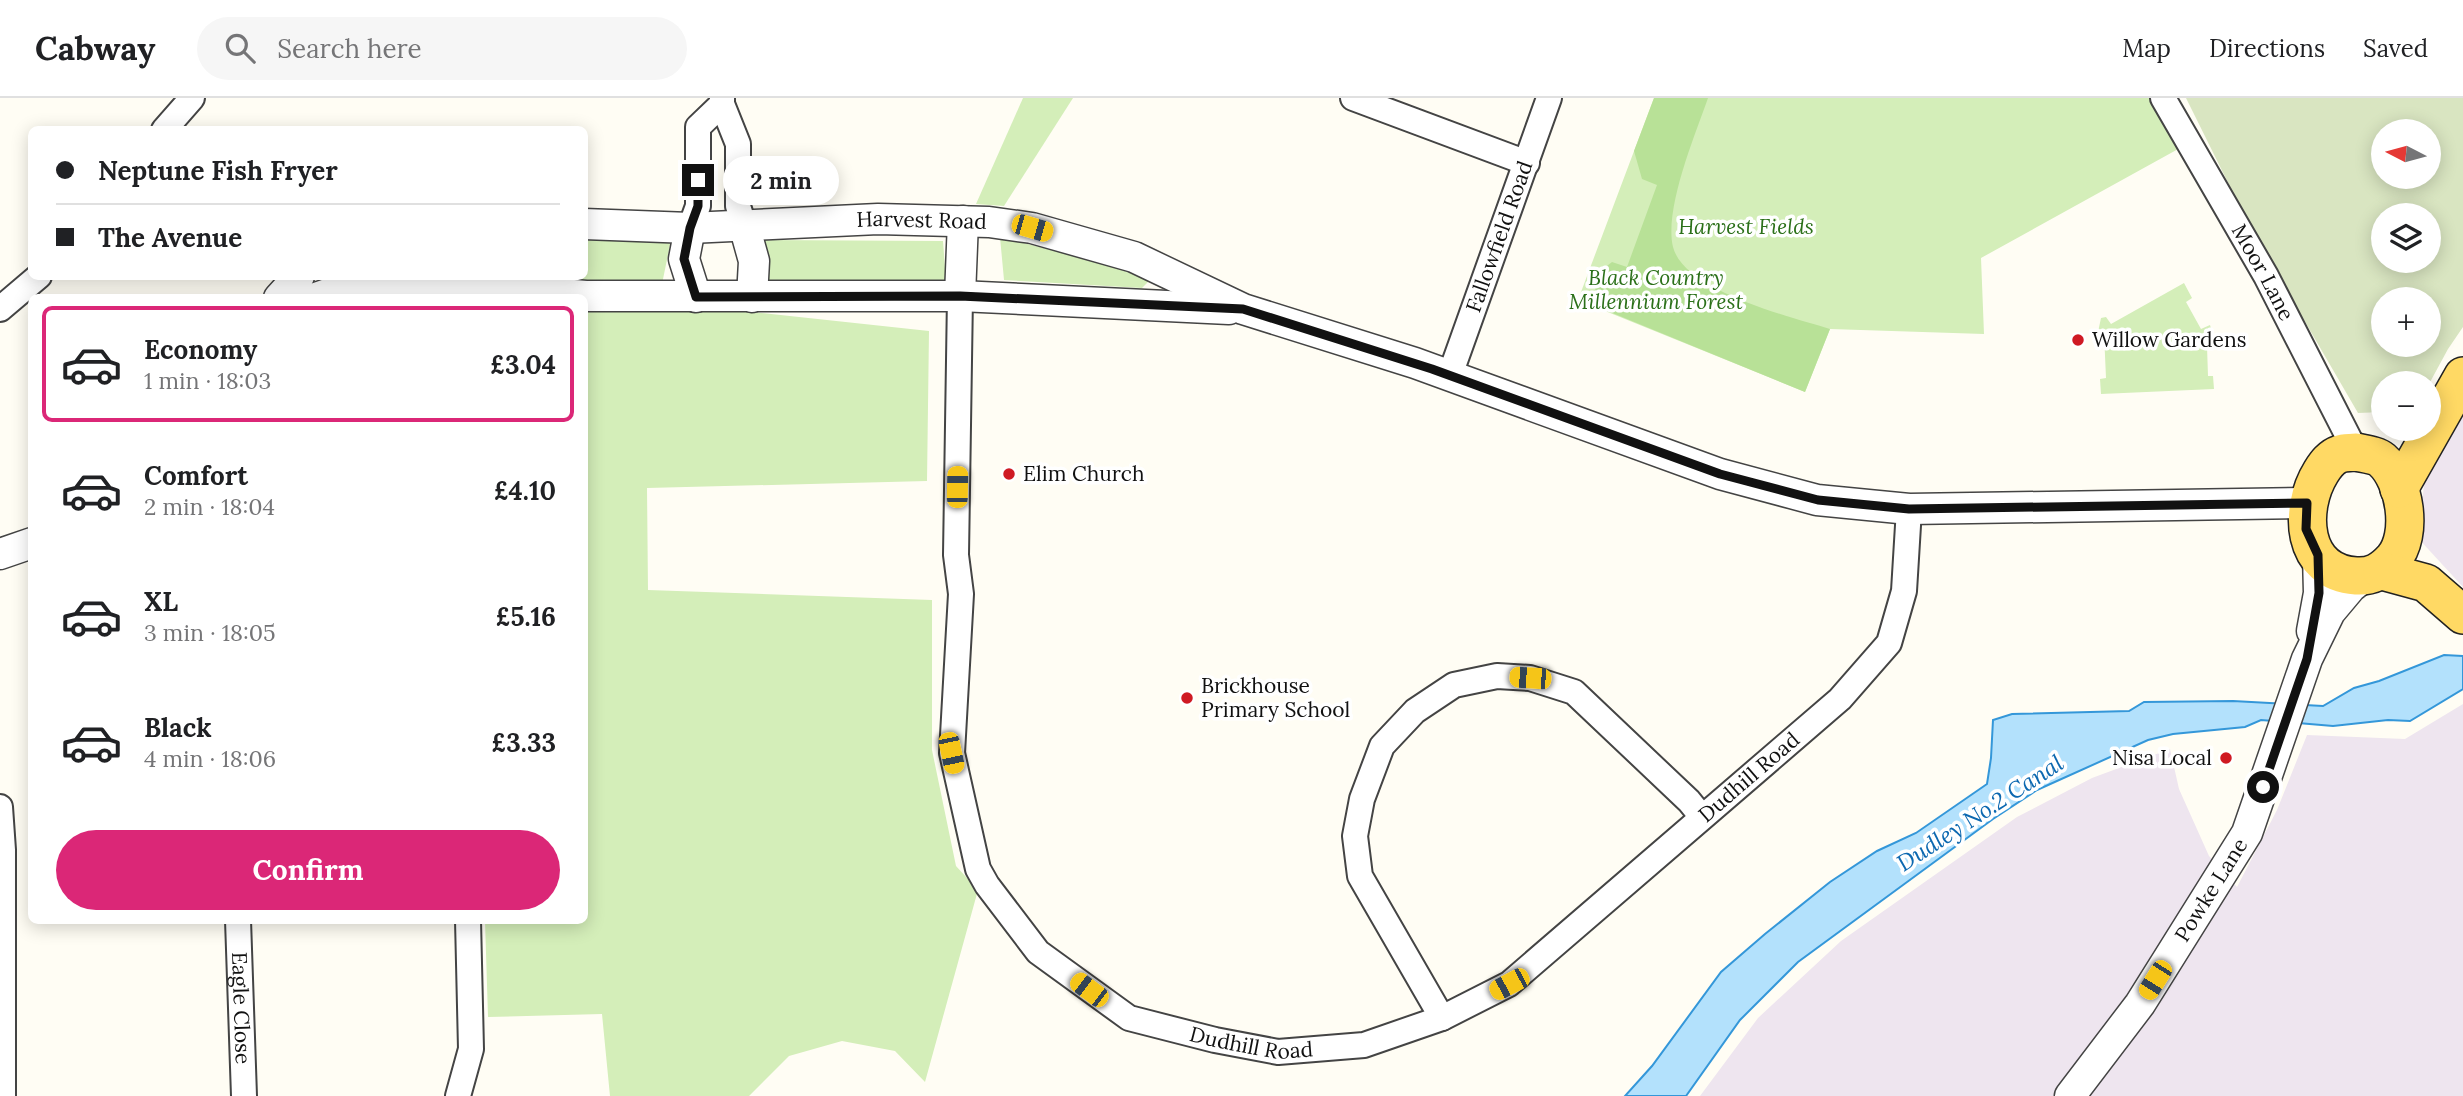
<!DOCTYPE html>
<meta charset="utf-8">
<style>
body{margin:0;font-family:Lora,serif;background:#f6f6f6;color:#202124;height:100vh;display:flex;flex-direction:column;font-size:26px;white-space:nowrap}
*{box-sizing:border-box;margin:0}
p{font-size:23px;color:#757577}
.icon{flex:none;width:38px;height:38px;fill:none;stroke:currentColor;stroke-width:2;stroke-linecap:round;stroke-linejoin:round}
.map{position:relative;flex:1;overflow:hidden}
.details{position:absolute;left:28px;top:196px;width:560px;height:630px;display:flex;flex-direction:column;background:#fff;border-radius:10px;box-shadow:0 4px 18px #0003}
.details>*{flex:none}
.top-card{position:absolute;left:28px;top:28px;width:560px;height:154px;border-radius:10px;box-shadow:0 4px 18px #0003;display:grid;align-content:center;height:154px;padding:0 28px;background:#fff}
.needle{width:46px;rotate:276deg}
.controls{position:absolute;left:2371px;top:21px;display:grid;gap:14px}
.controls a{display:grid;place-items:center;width:70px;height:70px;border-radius:50%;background:#fff;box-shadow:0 4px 18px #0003;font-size:35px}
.end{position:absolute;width:32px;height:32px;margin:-16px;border:9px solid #111;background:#fff;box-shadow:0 0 0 4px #fff}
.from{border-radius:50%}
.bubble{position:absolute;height:49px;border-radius:24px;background:#fff;box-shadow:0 4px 18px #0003;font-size:23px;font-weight:800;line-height:49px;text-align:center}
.car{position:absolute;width:21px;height:42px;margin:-21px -10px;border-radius:9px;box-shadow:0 0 5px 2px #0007;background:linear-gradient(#f5c518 24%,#345 0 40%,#f5c518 0 76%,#345 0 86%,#f5c518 0)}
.top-card b{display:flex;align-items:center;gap:24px;height:66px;font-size:26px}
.top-card b+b{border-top:2px solid #e0e0e0}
.top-card i{width:18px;height:18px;background:#202124}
ul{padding:12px 0 0;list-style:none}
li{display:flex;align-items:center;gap:21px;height:116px;margin:0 14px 10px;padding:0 14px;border:4px solid transparent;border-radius:10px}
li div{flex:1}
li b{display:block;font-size:26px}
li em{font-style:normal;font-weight:800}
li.current{border-color:#db2777}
li>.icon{width:63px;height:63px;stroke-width:1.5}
.action{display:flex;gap:14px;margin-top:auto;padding:14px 28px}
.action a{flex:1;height:80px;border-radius:42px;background:#db2777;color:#fff;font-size:28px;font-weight:800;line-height:80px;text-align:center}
header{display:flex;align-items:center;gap:42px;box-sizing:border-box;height:98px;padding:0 35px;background:#fff;border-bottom:2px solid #e0e0e0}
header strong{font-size:33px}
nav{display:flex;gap:38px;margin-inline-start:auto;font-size:24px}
.search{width:490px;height:63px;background:#f6f6f6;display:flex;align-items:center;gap:18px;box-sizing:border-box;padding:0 24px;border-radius:38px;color:#757577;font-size:26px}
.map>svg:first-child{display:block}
.industrial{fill:#eee5ef}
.green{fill:#d4eeb9}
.forest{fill:#b8e197}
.cemetery{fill:#d9e5c1;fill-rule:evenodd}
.water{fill:#b3e1fc;stroke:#3497d9;stroke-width:2}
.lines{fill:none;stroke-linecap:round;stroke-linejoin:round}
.minor-casing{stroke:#444;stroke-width:28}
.tertiary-casing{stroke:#444;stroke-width:33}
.primary-casing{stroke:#222;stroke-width:40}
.minor{stroke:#fff;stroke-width:24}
.tertiary{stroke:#fff;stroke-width:30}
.primary{stroke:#ffd964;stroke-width:37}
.route{stroke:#111;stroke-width:9}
.poi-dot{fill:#cf1a23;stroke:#fff;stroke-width:2.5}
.labels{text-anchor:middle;stroke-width:7;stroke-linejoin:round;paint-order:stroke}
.street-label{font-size:21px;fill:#111;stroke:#fff}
.park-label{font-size:21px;font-style:italic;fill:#2b7019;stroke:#fff}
.poi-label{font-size:21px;fill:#111;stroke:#fff;text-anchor:start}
.water-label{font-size:23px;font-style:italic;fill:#0c68b0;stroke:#fff}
</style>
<header>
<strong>Cabway</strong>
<div class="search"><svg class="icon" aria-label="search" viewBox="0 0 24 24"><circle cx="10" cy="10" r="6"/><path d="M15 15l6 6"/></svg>Search here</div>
<nav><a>Map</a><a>Directions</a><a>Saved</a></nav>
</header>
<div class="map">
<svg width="2463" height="998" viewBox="0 0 2463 998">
<rect width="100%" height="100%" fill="#fffdf4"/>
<!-- industrial -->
<g class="industrial">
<polygon points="2463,315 2463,489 2418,440 2425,379"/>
<polygon points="2463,606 2463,998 1700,998 1758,920 1841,843 2017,719 2092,680 2170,651 2179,691 2209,758 2237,789 2277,712 2307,637 2405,641"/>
</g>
<!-- green -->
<g class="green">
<polygon points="1023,0 1073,0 1004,108 976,106"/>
<polygon points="1654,0 2153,0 2180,50 1981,160 1984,236 1830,231 1805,294 1578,202"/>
<polygon points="1000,139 1102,165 1150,182 1142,190 1004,182"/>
<polygon points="585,140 671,142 662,186 513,183 484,179 584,178"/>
<polygon points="759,142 943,143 946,183 768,188"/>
<polygon points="2184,185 2192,200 2186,204 2201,231 2210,227 2216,247 2207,248 2208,278 2213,278 2214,291 2101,296 2100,281 2106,280 2104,235 2098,234 2101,220 2106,219 2111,226"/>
<polygon points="585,203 649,203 929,233 927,383 647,390 648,492 932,502 932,652 956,768 978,792 925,984 895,953 842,943 789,958 749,998 610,998 602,916 488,919 485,823 584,822"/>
</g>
<!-- forest -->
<path class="forest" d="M 1654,0 L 1708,0 C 1695,37 1664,111 1673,149 C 1684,193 1791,219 1830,231 L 1805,294 L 1605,212 L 1595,191 L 1598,175 L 1612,164 L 1627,169 L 1657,87 L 1642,81 L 1634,53 Z"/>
<!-- cemetery -->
<path class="cemetery" d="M 2186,0 L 2463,0 L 2463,229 L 2448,251 L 2429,286 L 2384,285 L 2383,314 L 2358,315 L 2250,129 ZM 2384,33 L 2429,33 L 2429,79 L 2384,79 ZM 2384,117 L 2429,117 L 2429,163 L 2384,163 ZM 2384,201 L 2429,201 L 2429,247 L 2384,247 Z"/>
<!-- water -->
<polygon class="water" points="2444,557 2463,558 2463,591 2410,623 2388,622 2333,628 2261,622 2245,629 2173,636 2148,642 2037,692 1993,721 1798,864 1740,922 1686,998 1625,998 1652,968 1721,874 1765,836 1830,784 1877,753 1916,735 1987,686 1991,660 1993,622 2012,616 2129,613 2144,604 2233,603 2323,608 2354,590 2379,583"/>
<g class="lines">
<defs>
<g id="minor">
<polyline points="722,0 722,6 738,46 738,108 744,127"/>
<polyline points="1353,0 1527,65"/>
<path id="s1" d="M 2163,0 L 2266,178 L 2356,354"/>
<polyline points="164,32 192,0"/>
<polyline points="690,130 698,108 698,29 722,6"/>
<path id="s2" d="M 960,198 L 956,457 L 961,496 L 952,655 L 978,771 L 987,787 L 1038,854 L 1129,920 L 1215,942 L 1278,954 L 1364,947 L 1442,920 L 1509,886 L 1840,601 L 1889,545 L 1904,493 L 1909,411"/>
<polyline points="0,211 39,178"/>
<path id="s3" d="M 1450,277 L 1549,0"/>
<polyline points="0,709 3,752 3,998"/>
<path id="s4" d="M 238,822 L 244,998"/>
<polyline points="1442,920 1360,778 1355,738 1362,701 1382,648 1415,613 1454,587 1497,578 1530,580 1574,594 1689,703 1702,719"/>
<polyline points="458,998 471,951 468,822"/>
</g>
<g id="tertiary">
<path id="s5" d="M 584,126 L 690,130 L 878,121 L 989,124 L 1032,130 L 1134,159 L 1243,211 L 1415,265 L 1720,376 L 1817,402 L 1909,411 L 2307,405"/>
<polyline points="744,127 754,163 752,199"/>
<polyline points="690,130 684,161 696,199"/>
<polyline points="960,198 963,123"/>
<polyline points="279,200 299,178"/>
<polyline points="316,200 339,192 364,188 484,190 586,198 960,198 1229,211"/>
<polyline points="0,456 32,445"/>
<polyline points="2312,533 2319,495 2318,457"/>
<path id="s6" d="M 2070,998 L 2140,906 L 2247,735 L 2307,561 L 2330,514 L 2351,489 L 2365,478"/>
</g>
<g id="primary">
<path d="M 2356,354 C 2364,356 2376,357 2382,362 C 2405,382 2414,437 2393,461 C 2382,473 2372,479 2356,478 C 2301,475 2298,411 2321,374 C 2326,366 2331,359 2340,356 C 2345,354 2351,355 2356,354 Z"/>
<polyline points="2399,391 2463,278"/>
<polyline points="2382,473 2426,485 2463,517"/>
</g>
</defs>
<!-- minor casing -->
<use href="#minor" class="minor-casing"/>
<!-- tertiary casing -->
<use href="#tertiary" class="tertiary-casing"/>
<!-- primary casing -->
<use href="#primary" class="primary-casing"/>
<!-- minor -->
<use href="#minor" class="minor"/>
<!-- tertiary -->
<use href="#tertiary" class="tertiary"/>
<!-- primary -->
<use href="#primary" class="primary"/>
</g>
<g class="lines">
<!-- route -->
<polyline class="route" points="698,82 698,108 690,130 684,161 696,199 960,198 1243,211 1432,271 1720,376 1818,402 1909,411 2307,405 2306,431 2318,457 2319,495 2307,561 2263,689"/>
</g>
<!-- markers -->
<g class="poi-dot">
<circle cx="2078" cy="242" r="7"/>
<circle cx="1009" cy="376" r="7"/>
<circle cx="1187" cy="600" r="7"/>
<circle cx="2226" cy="660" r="7"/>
</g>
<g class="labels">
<!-- street labels -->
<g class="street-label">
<text dy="7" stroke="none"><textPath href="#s5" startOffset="338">Harvest Road</textPath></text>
<text dy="7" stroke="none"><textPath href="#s3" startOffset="147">Fallowfield Road</textPath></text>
<text dy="7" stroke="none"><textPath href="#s1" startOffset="201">Moor Lane</textPath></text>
<text dy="7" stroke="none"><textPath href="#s2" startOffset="1505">Dudhill Road</textPath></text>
<text dy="7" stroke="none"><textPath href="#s6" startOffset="250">Powke Lane</textPath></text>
<text dy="7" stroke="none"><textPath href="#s4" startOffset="88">Eagle Close</textPath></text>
<text dy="7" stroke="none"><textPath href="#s2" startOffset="917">Dudhill Road</textPath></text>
</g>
<!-- park labels -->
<g class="park-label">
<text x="1746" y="136">Harvest Fields</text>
<text x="1656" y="187">Black Country<tspan x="1656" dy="24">Millennium Forest</tspan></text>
</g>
<!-- poi labels -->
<g class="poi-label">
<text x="2092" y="249">Willow Gardens</text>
<text x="1023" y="383">Elim Church</text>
<text x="1201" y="595">Brickhouse<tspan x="1201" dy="24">Primary School</tspan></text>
<text x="2212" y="667" text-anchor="end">Nisa Local</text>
</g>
<!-- water labels -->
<g class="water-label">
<text transform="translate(1980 715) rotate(-33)" y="8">Dudley No.2 Canal</text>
</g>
</g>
</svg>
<div class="controls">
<a><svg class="needle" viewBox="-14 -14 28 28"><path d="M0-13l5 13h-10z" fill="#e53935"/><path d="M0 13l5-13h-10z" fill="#757577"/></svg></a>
<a><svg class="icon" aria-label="layers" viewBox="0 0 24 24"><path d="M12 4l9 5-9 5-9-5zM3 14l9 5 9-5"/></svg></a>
<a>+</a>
<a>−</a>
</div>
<i class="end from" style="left:2263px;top:689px"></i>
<i class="end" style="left:698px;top:82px"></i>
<div class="bubble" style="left:723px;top:58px;width:116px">2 min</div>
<i class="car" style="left:1032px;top:130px;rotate:106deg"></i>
<i class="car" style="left:957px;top:389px;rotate:1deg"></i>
<i class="car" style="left:1530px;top:580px;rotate:274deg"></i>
<i class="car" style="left:951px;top:655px;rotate:168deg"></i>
<i class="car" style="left:2155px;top:882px;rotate:212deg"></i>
<i class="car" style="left:1509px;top:886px;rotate:242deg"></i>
<i class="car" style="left:1089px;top:892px;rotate:307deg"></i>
<div class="top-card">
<b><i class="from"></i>Neptune Fish Fryer</b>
<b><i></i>The Avenue</b>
</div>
<section class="details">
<ul>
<li class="current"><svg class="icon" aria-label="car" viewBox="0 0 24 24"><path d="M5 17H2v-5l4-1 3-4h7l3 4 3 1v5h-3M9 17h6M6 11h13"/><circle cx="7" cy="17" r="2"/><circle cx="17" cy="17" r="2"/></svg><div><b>Economy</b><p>1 min · 18:03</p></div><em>£3.04</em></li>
<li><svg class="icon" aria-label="car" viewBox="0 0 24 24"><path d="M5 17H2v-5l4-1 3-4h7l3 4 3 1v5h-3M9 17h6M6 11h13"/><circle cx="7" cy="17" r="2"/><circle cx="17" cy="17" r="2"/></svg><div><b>Comfort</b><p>2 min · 18:04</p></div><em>£4.10</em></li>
<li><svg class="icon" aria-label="car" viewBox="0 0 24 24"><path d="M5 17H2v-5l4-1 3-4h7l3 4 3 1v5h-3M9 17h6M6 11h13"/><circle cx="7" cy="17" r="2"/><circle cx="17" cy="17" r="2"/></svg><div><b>XL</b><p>3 min · 18:05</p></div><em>£5.16</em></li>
<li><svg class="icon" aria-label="car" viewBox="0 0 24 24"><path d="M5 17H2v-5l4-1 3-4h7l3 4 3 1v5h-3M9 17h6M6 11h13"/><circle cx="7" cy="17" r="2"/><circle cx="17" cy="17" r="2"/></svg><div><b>Black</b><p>4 min · 18:06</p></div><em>£3.33</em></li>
</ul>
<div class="action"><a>Confirm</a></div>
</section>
</div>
